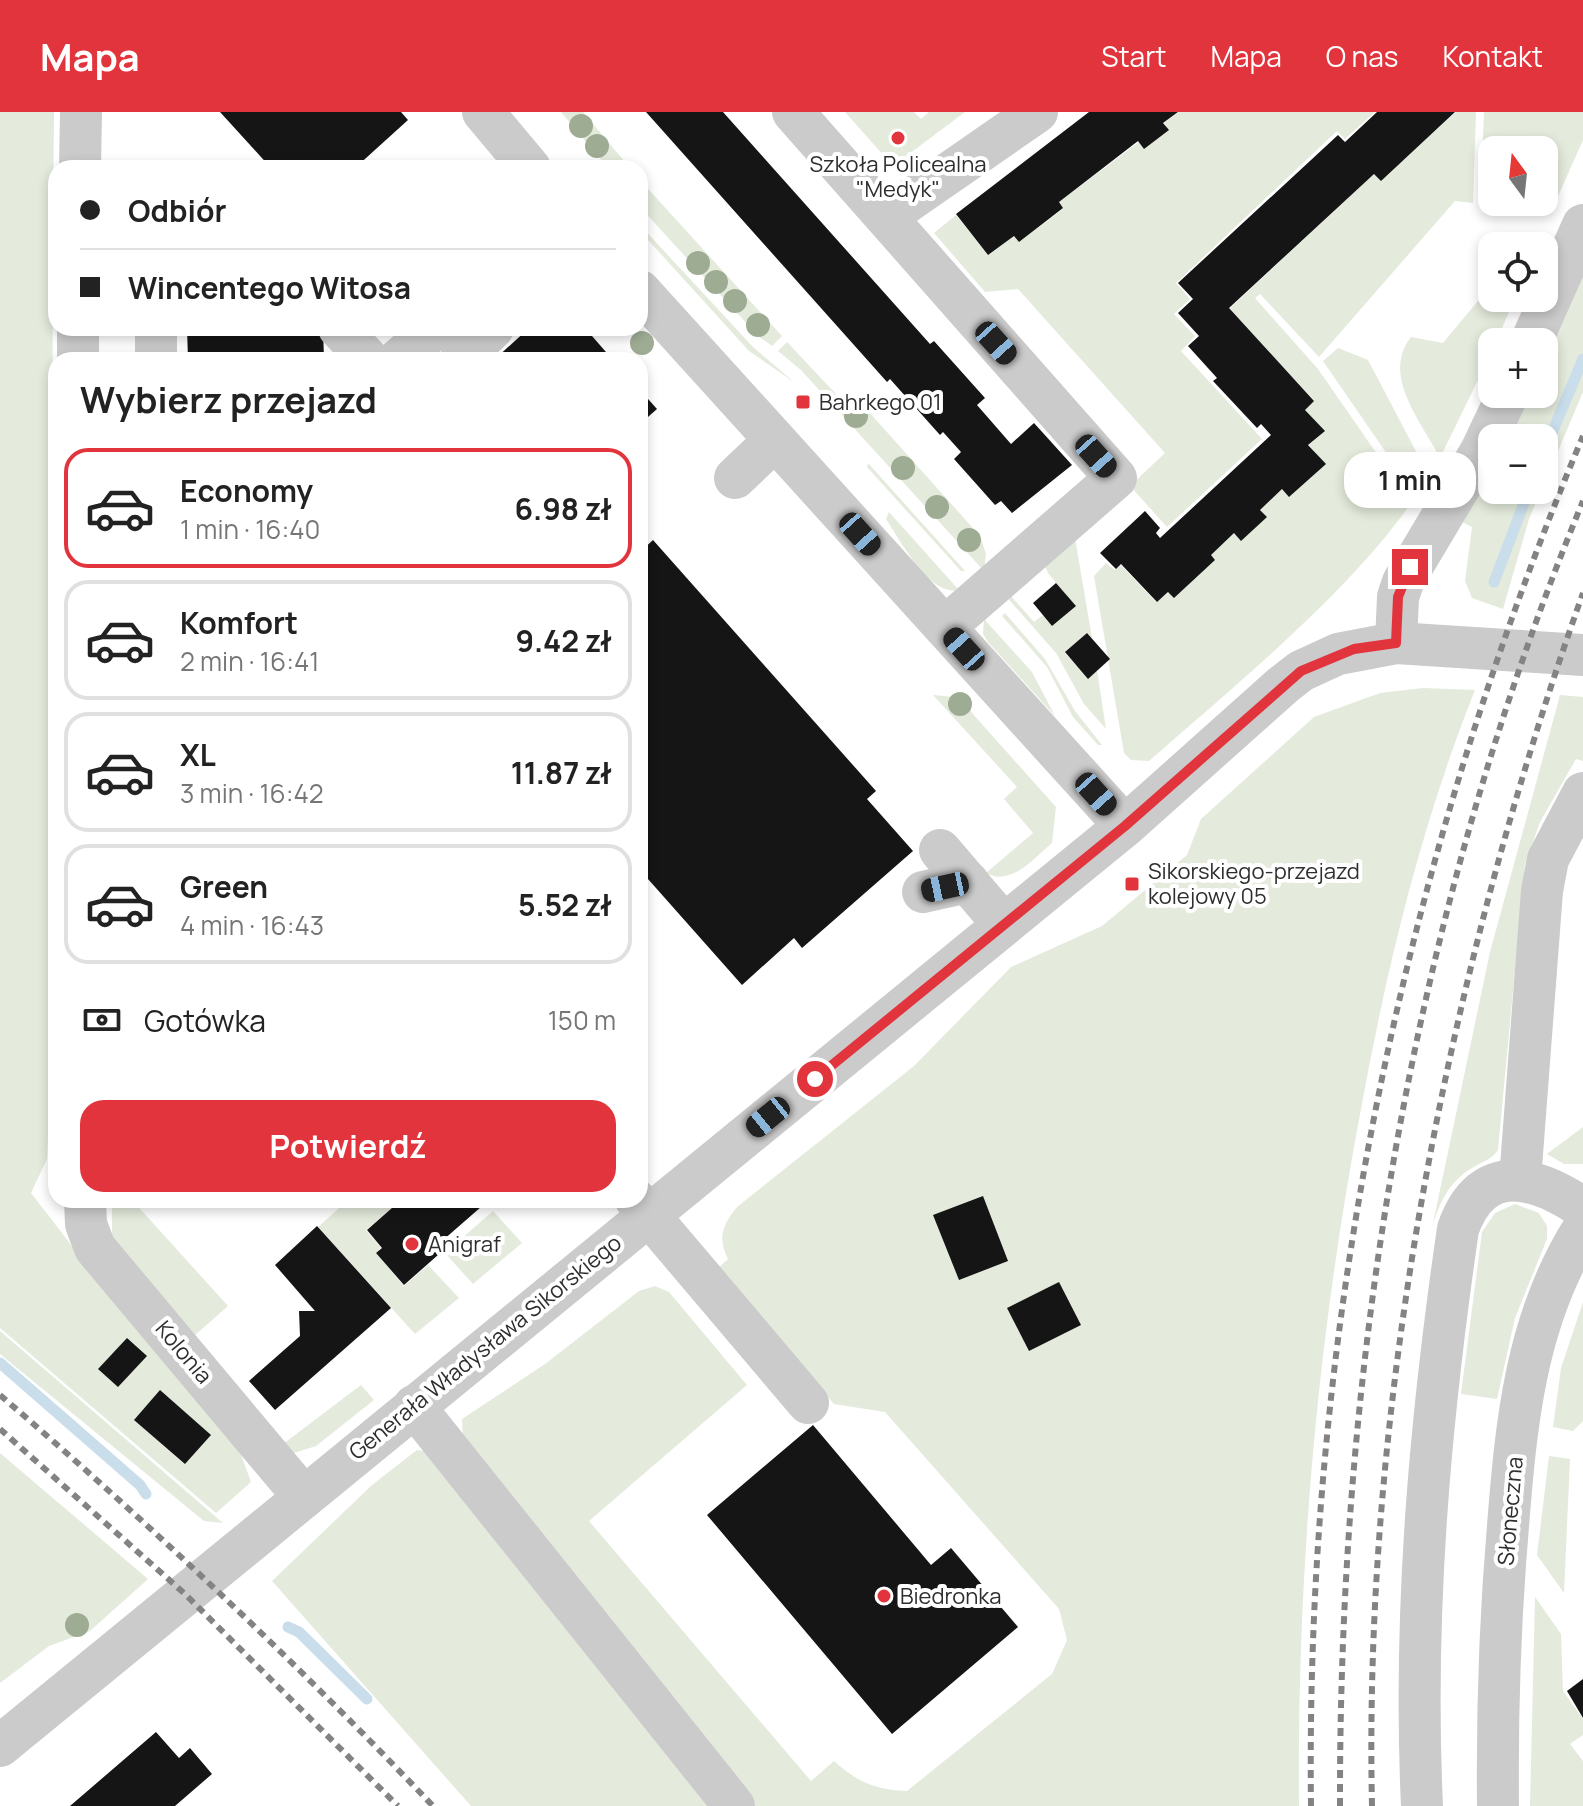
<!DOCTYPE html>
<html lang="pl">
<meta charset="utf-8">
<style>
body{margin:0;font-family:Manrope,sans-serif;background:#f6f6f6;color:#222;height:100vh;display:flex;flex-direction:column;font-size:30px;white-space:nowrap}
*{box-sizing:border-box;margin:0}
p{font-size:26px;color:#767676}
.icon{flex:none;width:44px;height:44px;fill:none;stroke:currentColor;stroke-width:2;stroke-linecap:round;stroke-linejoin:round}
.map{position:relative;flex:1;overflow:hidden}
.side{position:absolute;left:48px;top:240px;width:600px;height:856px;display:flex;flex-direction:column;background:#fff;border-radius:24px;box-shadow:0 4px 12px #0003}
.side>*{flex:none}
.top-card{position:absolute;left:48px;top:48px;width:600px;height:176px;border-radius:24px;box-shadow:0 4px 12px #0003;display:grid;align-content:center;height:176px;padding:0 32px;background:#fff}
.needle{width:52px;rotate:345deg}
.buttons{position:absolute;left:1478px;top:24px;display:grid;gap:16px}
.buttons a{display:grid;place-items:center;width:80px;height:80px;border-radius:16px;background:#fff;box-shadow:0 4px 12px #0003;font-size:40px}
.end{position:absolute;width:36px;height:36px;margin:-18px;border:10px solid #e2343c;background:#fff;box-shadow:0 0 0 4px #fff}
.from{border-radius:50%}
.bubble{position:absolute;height:56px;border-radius:24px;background:#fff;box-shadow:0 4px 12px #0003;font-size:26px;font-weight:700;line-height:56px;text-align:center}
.car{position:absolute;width:24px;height:48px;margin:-24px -12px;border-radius:10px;box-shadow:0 0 6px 2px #0007;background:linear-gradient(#222 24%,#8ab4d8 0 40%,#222 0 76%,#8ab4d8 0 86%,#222 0)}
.top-card b{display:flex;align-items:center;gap:28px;height:76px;font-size:30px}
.top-card b+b{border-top:2px solid #e0e0e0}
.top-card i{width:20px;height:20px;background:#222}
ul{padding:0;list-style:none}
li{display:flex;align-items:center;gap:24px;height:120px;margin:0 16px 12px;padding:0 16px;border:4px solid #e0e0e0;border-radius:24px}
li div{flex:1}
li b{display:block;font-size:30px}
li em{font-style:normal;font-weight:700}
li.selected{border-color:#e2343c}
li>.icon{width:72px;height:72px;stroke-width:1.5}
h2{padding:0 32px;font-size:36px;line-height:96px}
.pay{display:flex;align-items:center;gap:20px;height:88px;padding:0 32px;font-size:30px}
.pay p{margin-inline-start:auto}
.cta{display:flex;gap:16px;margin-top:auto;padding:16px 32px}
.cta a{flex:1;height:92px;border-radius:24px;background:#e2343c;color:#fff;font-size:32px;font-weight:700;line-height:92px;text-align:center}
header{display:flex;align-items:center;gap:48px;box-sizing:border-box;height:112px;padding:0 40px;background:#e2343c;color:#fff}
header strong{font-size:38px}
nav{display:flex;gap:44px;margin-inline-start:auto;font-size:28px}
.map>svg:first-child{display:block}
.green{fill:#e4ebdc}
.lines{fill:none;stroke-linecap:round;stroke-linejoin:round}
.stream{stroke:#c9ddeb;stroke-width:11}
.building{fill:#151515}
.minor{stroke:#cbcbcb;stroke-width:42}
.rail{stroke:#838383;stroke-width:6;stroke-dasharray:8 6;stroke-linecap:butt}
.tree{fill:#9fac94}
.route{stroke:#e2343c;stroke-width:10}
.poi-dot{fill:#e2343c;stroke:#fff;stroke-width:3}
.labels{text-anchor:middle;stroke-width:8;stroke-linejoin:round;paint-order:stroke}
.poi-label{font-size:22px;fill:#2e2e2e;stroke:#fff;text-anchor:start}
.street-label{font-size:22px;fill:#2e2e2e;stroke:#fff}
</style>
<header>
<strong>Mapa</strong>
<nav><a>Start</a><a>Mapa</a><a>O nas</a><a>Kontakt</a></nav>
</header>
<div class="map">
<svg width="1583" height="1694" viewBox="0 0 1583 1694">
<rect width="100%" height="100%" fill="#fff"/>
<!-- green -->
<g class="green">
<path d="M 0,0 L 54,0 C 50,319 56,638 56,958 L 51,962 L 47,1047 L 31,1081 L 127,1205 L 229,1310 L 251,1370 L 216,1401 L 0,1216 Z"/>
<polygon points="561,0 583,0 630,56 608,56"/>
<polygon points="845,0 914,0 921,7 929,0 965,0 893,54"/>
<polygon points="1179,0 1375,0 1345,27 1337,19 1176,171 1190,187 1174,202 1195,224 1181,239 1262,327 1167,415 1130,374 1165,341 1018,177 985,180 934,121 956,103 988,143 1014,124 1019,130 1063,97 1059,90 1139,30 1168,18 1164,11"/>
<path d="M 1456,0 L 1476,0 L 1473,91 L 1455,89 L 1319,245 L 1260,182 L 1255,186 L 1318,257 L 1411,391 C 1347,483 1234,574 1149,649 L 1131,648 L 1124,641 L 1094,464 L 1106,451 L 1115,458 L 1121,453 L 1156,490 L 1215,448 L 1211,443 L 1234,421 L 1242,428 L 1266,405 L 1260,398 L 1282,377 L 1290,384 L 1325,352 L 1309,333 L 1324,319 L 1305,298 L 1314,288 L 1229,197 L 1374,62 L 1381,68 Z"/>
<polygon points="1484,0 1583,0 1583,28 1552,98 1519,95 1519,90 1544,90 1544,38 1492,38 1491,93 1480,92"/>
<polygon points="640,68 782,224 772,234 758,224 640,95"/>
<polygon points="640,113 753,235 794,270 749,239 640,119"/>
<polygon points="1583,158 1583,280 1544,372 1544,326 1510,326 1531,282 1544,282 1544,251"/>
<path d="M 1492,172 L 1492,186 L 1515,186 L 1496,230 L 1492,230 L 1492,239 L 1440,346 C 1421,309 1381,263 1411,225 L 1443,231 Z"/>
<polygon points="787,230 851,298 860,290 980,424 986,442 984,459 801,258 778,239"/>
<polygon points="1338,236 1368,248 1429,364 1416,384 1323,249"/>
<polygon points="868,351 965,459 961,459 867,355"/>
<polygon points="1492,361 1492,378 1541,378 1529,407 1503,497 1472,486 1465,469 1472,415 1462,410"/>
<path d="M 889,400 L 959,478 C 930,485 900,428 886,407 Z"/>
<polygon points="1073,414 1092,526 1087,521 1065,541 1088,566 1097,558 1106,617 1084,592 1056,541 1004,482 1010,483 1034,510 1043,503 1052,514 1075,494 1048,461 1043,449"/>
<polygon points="1005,501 1045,547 1075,599 1102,633 1098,633 1073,605 1047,555 1002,504"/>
<polygon points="984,507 1032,560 1055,604 988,530 983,522"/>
<path d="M 1423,576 L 1475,578 C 1421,713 1387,855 1361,997 C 1317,1228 1297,1460 1299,1694 L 751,1694 L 463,1328 L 462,1307 L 545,1252 L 639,1179 L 655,1174 L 669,1180 L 747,1273 L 589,1409 L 811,1669 L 834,1649 C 857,1670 876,1678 907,1679 L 1052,1562 L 1067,1528 L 1059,1497 L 885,1300 L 834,1292 L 718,1156 L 728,1147 C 717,1126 723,1112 737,1095 L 914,954 L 1011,855 L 1102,814 L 1187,743 L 1201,707 L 1314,605 L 1380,581 Z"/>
<path d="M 933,583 L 965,586 L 972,601 L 1056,695 L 1052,731 C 1034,746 1011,775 986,761 L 1033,721 L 1004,687 L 1017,675 Z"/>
<path d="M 1560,583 L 1583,585 L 1583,649 L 1576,647 L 1540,710 L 1525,752 L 1498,1038 C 1491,1048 1482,1050 1472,1056 C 1448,1070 1437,1095 1431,1121 L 1490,840 Z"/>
<polygon points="1583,1015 1583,1052 1564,1052 1547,1042"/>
<polygon points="112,1088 132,1088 228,1194 194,1224 112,1128"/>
<polygon points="348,1088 401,1088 366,1118 381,1136 376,1141 404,1174 428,1153 459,1186 415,1222 318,1115"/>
<polygon points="1515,1092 1539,1101 1547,1114 1547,1127 1515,1206 1497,1287 1461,1282 1482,1120 1495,1101"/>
<polygon points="493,1099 522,1131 473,1172 445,1141"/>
<polygon points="1583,1190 1583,1309 1573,1319 1553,1315 1561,1256"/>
<polygon points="0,1219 223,1411 204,1409 0,1242"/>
<polygon points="361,1273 374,1288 316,1334 294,1341 283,1332"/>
<polygon points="417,1338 443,1342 722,1694 471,1694 272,1469 372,1373"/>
<polygon points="0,1341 148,1467 90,1519 49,1534 0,1571"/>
<polygon points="1549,1344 1570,1347 1564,1481 1537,1443"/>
<polygon points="1535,1485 1561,1522 1563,1579 1583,1607 1583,1623 1570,1632 1583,1649 1583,1694 1530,1694"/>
</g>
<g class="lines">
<!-- stream -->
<g class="stream">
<polyline points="1544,340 1583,247"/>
<polyline points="1494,470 1529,378"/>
<polyline points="0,1251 140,1373 146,1382"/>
<polyline points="288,1515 299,1520 367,1587"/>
</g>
</g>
<!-- building -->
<g class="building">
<polygon points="220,0 401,0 408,8 355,56 316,56 310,50 304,56 271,56"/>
<polygon points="646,0 723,0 930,232 934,229 985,286 977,293 1011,332 1034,311 1072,353 1012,401 1001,389 995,393 954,347 961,340 943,320 940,323 890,267 887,270"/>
<polygon points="1089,0 1178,0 1163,11 1169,18 1144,37 1138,29 1059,90 1063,96 1019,130 1014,124 988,143 956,102"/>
<polygon points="1377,0 1455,0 1381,69 1374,62 1229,196 1314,289 1305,298 1325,319 1308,333 1326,352 1289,385 1282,377 1260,398 1267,405 1241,429 1234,421 1211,443 1215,448 1174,486 1168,480 1157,490 1121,452 1116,457 1100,441 1145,399 1160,416 1156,421 1160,426 1271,323 1261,312 1257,316 1213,269 1217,266 1188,234 1199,224 1178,201 1193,187 1178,171 1338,23 1345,30"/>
<polygon points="187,216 323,216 324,248 188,248"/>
<polygon points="529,216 585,216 613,248 494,248"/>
<polygon points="640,278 657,297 640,312"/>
<polygon points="653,428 876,679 867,687 913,739 802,836 794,826 742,873 640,758 640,440"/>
<polygon points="1056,471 1076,494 1052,514 1033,491"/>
<polygon points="1087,521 1110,547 1088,567 1065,540"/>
<polygon points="983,1084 1008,1149 959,1168 933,1103"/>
<polygon points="401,1088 489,1088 442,1129 447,1135 404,1173 376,1141 382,1136 367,1118"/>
<polygon points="317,1114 391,1196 275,1298 249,1269 300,1224 299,1199 315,1199 275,1153"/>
<polygon points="1059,1170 1081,1213 1029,1239 1007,1196"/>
<polygon points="127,1226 147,1244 118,1275 98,1257"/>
<polygon points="160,1278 211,1323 185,1352 134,1308"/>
<polygon points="813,1313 931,1453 951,1436 1018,1515 892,1622 707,1403"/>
<polygon points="1583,1567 1583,1606 1567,1579"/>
<polygon points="156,1620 179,1646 190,1636 212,1662 175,1694 70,1694"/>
</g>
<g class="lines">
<!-- minor -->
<g class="minor">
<polyline points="483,0 530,56"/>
<polyline points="793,0 1116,366 945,515"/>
<polyline points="80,56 81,0"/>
<polyline points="887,104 1037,0"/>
<polyline points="640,179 1125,714"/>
<polyline points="339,216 369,248"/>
<polyline points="1531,230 1583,113"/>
<polyline points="78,248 78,216"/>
<polyline points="156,248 156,216"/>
<polyline points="398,248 435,216"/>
<polyline points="460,248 493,216"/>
<polyline points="735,366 775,328"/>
<polyline points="1396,531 1398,485 1403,470 1481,339 1508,282"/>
<polyline points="940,738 1004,813"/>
<polyline points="923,780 968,770"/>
<polyline points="1520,1068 1542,779 1548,747 1583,681"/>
<polyline points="85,1088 86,1112 95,1136 303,1384"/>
<polyline points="636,1088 808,1291"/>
<polyline points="414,1294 734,1694"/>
<polyline points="0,1634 1125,714 1283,573 1301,559 1338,542 1396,531 1583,543"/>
<path d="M 1422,1694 C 1413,1500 1430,1309 1458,1117 C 1482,1048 1536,1064 1583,1096"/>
<path d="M 1498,1694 C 1497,1601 1500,1507 1508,1414 C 1516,1311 1526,1207 1583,1117"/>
</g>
<!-- rail -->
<g class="rail">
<path d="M 0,1283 C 151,1413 296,1550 433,1694"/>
<polyline points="0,1317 185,1482 398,1694"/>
<path d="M 1311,1694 C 1305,1224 1400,757 1583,324"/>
<path d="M 1340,1694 C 1339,1249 1412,802 1583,389"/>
<path d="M 1372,1694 C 1363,1292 1448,859 1583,481"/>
</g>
</g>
<!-- trees -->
<g class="tree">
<circle cx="581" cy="14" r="12"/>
<circle cx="597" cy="34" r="12"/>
<circle cx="698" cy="151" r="12"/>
<circle cx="716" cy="170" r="12"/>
<circle cx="735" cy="189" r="12"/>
<circle cx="758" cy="213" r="12"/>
<circle cx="642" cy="231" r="12"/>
<circle cx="856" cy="304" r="12"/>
<circle cx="903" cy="356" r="12"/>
<circle cx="937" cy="395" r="12"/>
<circle cx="969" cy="428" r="12"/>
<circle cx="960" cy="592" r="12"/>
<circle cx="77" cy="1513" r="12"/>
</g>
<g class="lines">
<!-- route -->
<polyline class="route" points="815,967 1125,714 1301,559 1354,537 1396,531 1398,485 1410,455"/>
</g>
<!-- markers -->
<g class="poi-dot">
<circle cx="898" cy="26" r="8"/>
<rect x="795" y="282" width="16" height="16" rx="4"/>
<rect x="1124" y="764" width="16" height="16" rx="4"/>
<circle cx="412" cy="1132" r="8"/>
<circle cx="884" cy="1484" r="8"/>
</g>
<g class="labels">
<!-- poi labels -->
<g class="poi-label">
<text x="898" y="60" text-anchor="middle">Szkoła Policealna<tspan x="898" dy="25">"Medyk"</tspan></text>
<text x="819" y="298">Bahrkego 01</text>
<text x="1148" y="767">Sikorskiego-przejazd<tspan x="1148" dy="25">kolejowy 05</tspan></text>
<text x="428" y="1140">Anigraf</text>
<text x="900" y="1492">Biedronka</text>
</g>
<!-- street labels -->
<g class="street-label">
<text transform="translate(485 1235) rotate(-39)" y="8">Generała Władysława Sikorskiego</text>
<text transform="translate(184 1240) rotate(50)" y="8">Kolonia</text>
<text transform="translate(1510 1399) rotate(-85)" y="8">Słoneczna</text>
</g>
</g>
</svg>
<div class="buttons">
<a><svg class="needle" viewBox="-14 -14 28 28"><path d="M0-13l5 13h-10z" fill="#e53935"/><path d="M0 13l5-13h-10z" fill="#767676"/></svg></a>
<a><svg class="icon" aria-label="locate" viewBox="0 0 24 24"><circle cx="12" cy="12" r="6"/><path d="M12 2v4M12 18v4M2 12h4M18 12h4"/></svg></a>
<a>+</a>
<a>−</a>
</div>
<i class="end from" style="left:815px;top:967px"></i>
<i class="end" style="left:1410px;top:455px"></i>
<div class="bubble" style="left:1344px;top:340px;width:132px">1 min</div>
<i class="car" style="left:996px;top:231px;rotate:138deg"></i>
<i class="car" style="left:1096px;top:344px;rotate:138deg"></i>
<i class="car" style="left:860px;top:422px;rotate:138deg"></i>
<i class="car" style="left:964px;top:537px;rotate:318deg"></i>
<i class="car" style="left:1096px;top:682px;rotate:138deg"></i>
<i class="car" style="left:945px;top:775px;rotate:258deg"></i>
<i class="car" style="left:768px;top:1005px;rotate:231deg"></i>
<div class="top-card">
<b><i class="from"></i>Odbiór</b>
<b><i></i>Wincentego Witosa</b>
</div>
<section class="side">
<h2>Wybierz przejazd</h2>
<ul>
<li class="selected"><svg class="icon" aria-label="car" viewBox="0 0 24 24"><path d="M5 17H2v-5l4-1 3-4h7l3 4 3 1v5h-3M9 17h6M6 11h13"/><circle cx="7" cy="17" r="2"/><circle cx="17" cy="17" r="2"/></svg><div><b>Economy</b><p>1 min · 16:40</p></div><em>6.98 zł</em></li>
<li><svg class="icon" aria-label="car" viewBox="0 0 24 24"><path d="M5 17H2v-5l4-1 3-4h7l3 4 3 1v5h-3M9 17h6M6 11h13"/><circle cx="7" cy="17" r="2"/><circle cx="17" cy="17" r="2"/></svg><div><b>Komfort</b><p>2 min · 16:41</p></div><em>9.42 zł</em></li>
<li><svg class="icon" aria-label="car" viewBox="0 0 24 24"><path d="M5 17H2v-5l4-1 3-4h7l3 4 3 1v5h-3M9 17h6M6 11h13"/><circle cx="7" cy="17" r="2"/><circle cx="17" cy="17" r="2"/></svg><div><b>XL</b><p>3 min · 16:42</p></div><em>11.87 zł</em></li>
<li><svg class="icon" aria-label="car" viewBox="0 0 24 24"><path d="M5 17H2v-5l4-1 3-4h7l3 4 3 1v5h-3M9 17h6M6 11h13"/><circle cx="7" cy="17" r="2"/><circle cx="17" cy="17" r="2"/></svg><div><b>Green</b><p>4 min · 16:43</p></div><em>5.52 zł</em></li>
</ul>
<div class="pay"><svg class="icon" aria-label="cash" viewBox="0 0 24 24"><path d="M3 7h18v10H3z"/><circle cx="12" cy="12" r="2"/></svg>Gotówka<p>150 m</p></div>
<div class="cta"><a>Potwierdź</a></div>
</section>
</div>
